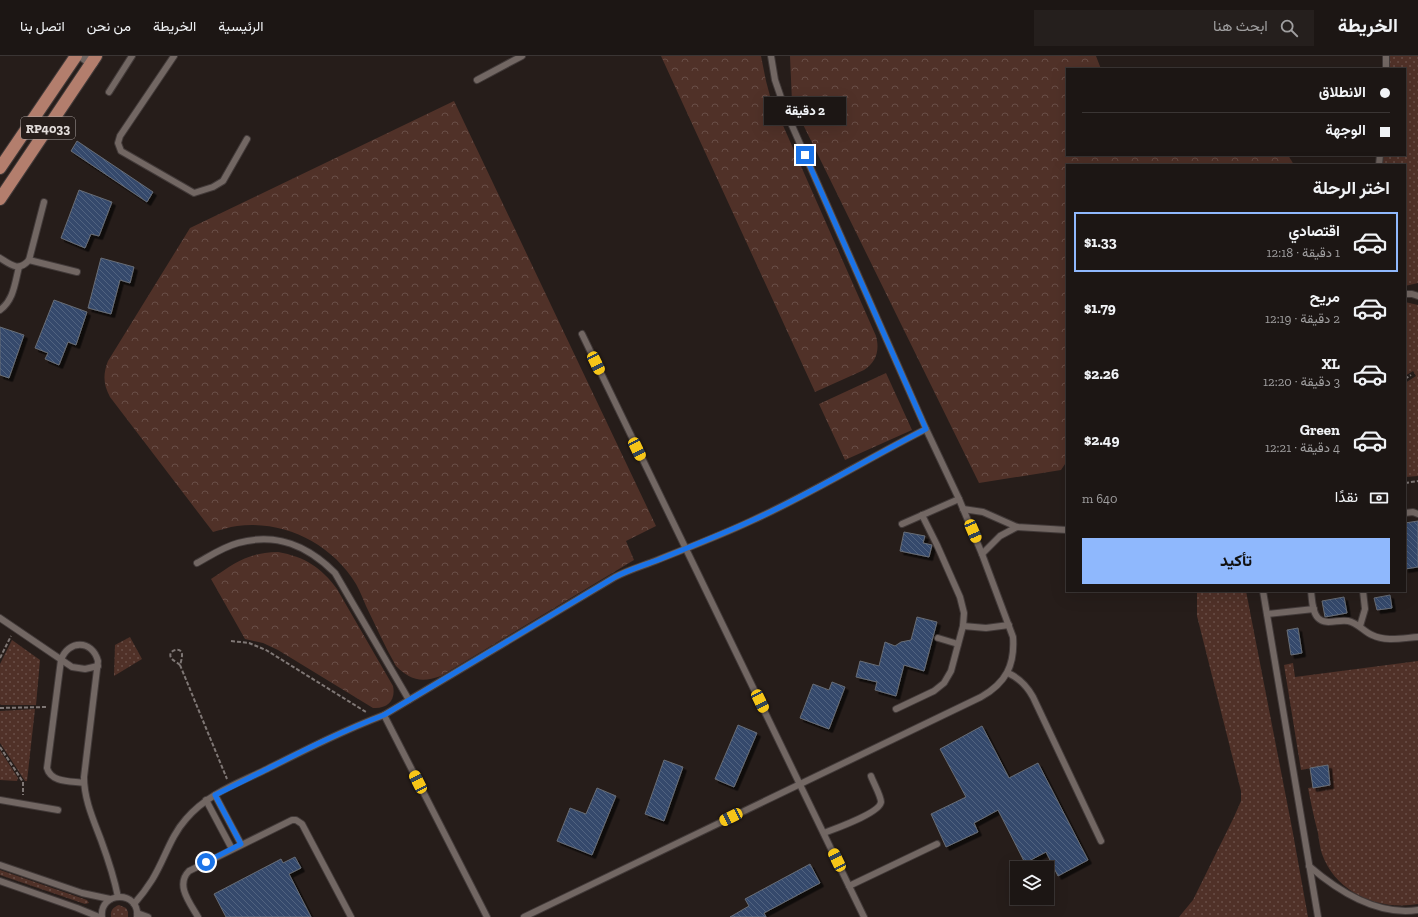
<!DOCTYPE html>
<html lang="ar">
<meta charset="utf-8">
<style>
body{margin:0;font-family:"Zilla Slab",Vazirmatn,serif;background:#251f1d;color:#f1f3f6;direction:rtl;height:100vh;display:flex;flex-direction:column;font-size:15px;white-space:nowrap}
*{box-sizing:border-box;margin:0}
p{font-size:13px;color:#a09fa0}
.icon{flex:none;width:22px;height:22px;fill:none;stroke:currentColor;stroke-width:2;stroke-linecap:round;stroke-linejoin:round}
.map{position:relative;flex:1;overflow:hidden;direction:ltr}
.details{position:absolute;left:1066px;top:108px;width:340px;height:428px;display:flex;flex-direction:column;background:#1c1614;border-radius:0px;box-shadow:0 4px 16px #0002,0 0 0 1px #3a3534;direction:rtl}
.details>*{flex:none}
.top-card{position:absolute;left:1066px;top:12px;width:340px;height:88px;border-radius:0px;box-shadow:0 4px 16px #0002,0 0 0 1px #3a3534;direction:rtl;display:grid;align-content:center;height:88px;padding:0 16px;background:#1c1614}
.tools{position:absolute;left:1010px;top:805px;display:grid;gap:8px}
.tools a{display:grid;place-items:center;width:44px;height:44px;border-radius:0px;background:#1c1614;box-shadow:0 4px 16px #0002,0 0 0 1px #3a3534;font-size:20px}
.end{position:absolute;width:18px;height:18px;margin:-9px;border:5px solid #1a73e8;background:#fff;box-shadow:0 0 0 2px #fff}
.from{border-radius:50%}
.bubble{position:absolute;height:28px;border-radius:0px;background:#1c1614;box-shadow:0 4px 16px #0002,0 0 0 1px #3a3534;font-size:13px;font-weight:800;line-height:28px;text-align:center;direction:rtl}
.car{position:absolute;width:12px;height:24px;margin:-12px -6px;border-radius:5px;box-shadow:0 0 3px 1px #0007;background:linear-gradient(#f5c518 24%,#345 0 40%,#f5c518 0 76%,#345 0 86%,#f5c518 0)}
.top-card b{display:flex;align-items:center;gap:14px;height:38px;font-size:15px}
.top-card b+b{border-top:1px solid #3a3534}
.top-card i{width:10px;height:10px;background:#f1f3f6}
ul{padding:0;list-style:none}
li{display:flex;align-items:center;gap:12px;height:60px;margin:0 8px 6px;padding:0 8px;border:2px solid transparent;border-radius:0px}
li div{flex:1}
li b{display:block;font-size:15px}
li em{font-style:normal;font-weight:800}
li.active{border-color:#8fb8fd}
li>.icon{width:36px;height:36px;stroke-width:1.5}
h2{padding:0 16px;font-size:18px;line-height:48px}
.pay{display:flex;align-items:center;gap:10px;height:44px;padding:0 16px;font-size:15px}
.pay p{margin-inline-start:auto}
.primary-button{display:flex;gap:8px;margin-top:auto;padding:8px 16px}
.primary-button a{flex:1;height:46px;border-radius:0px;background:#8fb8fd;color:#111;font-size:16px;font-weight:800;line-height:46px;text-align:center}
header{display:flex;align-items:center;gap:24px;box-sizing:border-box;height:56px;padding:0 20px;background:#1c1614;border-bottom:1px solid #3a3534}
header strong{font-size:19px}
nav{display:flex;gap:22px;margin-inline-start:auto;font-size:14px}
.search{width:280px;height:36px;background:#251f1d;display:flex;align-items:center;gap:10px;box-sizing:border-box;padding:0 14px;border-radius:0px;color:#a09fa0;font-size:15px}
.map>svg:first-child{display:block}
.grass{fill:url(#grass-dots)}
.forest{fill:url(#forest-crowns)}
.building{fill:url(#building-back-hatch);stroke:#686d76;filter:url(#shadow)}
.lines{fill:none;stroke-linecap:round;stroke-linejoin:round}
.lane-casing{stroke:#423a39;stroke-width:8}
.street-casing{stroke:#423a39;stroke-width:14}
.primary-casing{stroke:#423a39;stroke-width:14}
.path{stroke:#7f7775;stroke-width:2;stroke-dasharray:4 2;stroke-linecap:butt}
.lane{stroke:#726763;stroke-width:6}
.street{stroke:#726763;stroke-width:12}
.primary{stroke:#b37e6d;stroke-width:12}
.route{stroke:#1a73e8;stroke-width:5}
.labels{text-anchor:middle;stroke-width:3;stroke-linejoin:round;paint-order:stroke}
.shield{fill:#261d1a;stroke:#aaa3a1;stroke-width:1}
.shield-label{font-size:13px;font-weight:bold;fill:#e3dddb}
</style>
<header>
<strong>الخريطة</strong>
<div class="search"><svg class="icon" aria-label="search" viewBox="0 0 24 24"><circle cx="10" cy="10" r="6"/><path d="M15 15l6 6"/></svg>ابحث هنا</div>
<nav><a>الرئيسية</a><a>الخريطة</a><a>من نحن</a><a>اتصل بنا</a></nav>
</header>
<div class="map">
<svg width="1418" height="861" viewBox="0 0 1418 861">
<defs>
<pattern id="grass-dots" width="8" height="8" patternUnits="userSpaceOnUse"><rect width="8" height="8" fill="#503128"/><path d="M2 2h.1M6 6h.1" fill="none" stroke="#694e47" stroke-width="1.8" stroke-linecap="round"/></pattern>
<pattern id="forest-crowns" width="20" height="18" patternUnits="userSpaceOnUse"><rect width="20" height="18" fill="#503128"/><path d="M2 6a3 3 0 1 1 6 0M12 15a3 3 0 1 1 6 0" fill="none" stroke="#694e47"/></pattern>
<pattern id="building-back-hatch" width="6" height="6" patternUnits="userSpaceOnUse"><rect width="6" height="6" fill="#34496c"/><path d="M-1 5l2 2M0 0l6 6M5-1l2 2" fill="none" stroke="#516380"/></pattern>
<filter id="shadow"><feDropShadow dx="3.5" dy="3.5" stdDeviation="0" flood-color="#0009"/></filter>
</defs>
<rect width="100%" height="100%" fill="#261d1a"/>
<!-- grass -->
<g class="grass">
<polygon points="1389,0 1418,0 1418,227 1405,230 1405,109 1382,109 1383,99 1405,99 1405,13 1388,13"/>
<polygon points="1405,246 1418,249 1418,420 1405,421 1405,327 1416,320 1413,315 1405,320"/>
<polygon points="1197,535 1246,535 1292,772 1308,861 1179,861 1193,844 1234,761 1241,745 1241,735 1197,560"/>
<polygon points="130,581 142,603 114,620 115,589"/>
<polygon points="12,584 40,604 36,649 1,649 0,648 0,608"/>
<path d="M 1418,605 L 1418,848 C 1379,855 1336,837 1322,798 C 1320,792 1319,784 1318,777 C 1314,762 1311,747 1308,732 L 1330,729 L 1328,709 L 1301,714 L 1284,609 L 1293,607 L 1295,621 Z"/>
<polygon points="35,653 27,725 25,725 0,687 0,655"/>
<polygon points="0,694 18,722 17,725 0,724"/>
<polygon points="0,814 87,844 89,847 85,848 0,819"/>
<path d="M 119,849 L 126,852 L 128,856 L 128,861 L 111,861 C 110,855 113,851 119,849 Z"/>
</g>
<!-- forest -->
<g class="forest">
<path d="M 661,0 L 761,0 L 766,25 L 770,40 L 876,280 C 880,295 876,306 864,314 L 815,336 Z"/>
<polygon points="790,0 1096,0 1101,13 1067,13 1067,99 1288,99 1294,109 1067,109 1067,405 1061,414 979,427 792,46"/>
<path d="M 454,45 L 656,470 L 626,485 L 634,504 L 441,620 C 421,627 410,624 396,610 C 385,591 376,570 366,550 C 363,543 360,535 356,528 C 331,487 284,464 237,470 C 229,471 221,474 213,476 L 110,341 C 103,328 103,318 108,305 L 190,172 Z"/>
<polygon points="886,317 912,374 845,404 819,348"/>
<path d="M 278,496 C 305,501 321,511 337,533 L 393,630 C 396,644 388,653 373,652 L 278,594 L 263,587 L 245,583 L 211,523 C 236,506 247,497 278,496 Z"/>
</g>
<!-- building -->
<g class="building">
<polygon points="77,85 153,136 147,146 71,95"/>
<polygon points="79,134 112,146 99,180 91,178 85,192 61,182"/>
<polygon points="101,202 134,211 130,227 120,224 111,258 88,252"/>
<polygon points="54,244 87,256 76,289 68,286 59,309 45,303 48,297 35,292"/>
<polygon points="0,271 24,279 9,322 0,319"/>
<polygon points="1418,465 1418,511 1405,513 1405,467"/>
<polygon points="904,476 925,480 923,487 932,489 929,501 900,495"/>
<polygon points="1390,539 1392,552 1377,554 1374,542"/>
<polygon points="1344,541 1347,557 1325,561 1322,545"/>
<polygon points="917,561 937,566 924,615 904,609 896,640 875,634 877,626 856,621 860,605 879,610 885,586 895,590 901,586 911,584"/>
<polygon points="1298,572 1302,597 1291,599 1287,574"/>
<polygon points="832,626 845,631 829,673 800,662 813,628 829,634"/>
<polygon points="738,669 757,677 734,731 715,723"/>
<polygon points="982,670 1009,722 1038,707 1088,804 1058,820 1046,796 1025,807 998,754 974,767 978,776 946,791 931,758 966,741 940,693"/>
<polygon points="664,704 683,711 664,765 645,758"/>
<polygon points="1328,709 1330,729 1313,732 1310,712"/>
<polygon points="597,732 616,740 592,799 557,785 570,752 586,758"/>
<polygon points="295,801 301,812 289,818 311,861 226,861 214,838 281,803 283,807"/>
<polygon points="810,808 820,827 764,857 766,861 730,861 749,850 745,843"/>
</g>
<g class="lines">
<defs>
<g id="lane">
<polyline points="174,0 120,80 118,87 121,95 194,137 213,131 223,125 247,83"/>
<polyline points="1386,13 1386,0"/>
<polyline points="477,24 522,0"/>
<polyline points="109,36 132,0"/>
<polyline points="1379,109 1380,99"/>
<path d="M 0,202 C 11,209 19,216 29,204 L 44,146"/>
<polyline points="29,204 77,216"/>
<polyline points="1405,238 1412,238 1418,240"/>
<path d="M 0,254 C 14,244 15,226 19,211"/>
<polyline points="582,278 864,861"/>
<polyline points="963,453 983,456 1017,471 1067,474"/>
<polyline points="1405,457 1413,456 1418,458"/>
<polyline points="902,468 959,443"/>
<polyline points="982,498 1000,480 1017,471"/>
<path d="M 197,507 C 210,500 223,491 238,487 C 277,476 308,490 335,517 L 409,644"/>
<polyline points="1263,535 1318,861"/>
<path d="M 1311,535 C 1312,543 1312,556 1318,562 C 1326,570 1338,563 1348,565 C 1358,567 1363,575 1372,579 C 1386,586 1403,582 1418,581"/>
<polyline points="1267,558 1314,553"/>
<polyline points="0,562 72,611 85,613 98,610"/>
<polyline points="963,570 986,572 1009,569"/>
<polyline points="1360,570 1365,553 1363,535"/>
<polyline points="938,582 958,588"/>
<path d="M 1008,617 C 1019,622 1027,630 1033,641 L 1101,785"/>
<polyline points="896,653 934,635 944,627 951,615 963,570 964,557 960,541 937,489 922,459"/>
<polyline points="384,659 487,861"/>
<path d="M 84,727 C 72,725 51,727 47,712 L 61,604 C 68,584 92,583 98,605 L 84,721 C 84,743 93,763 101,784 C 108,803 114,821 118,841"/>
<polyline points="215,739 241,788"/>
<polyline points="0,744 58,754"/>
<polyline points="206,744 232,793"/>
<path d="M 824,777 C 834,773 880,757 881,746 C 881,740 873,726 871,720"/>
<polyline points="0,809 82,837 110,843"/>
<path d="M 1309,810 C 1338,835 1378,860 1418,854"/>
<polyline points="0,825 77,852 99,861"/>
<polyline points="849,830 937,788"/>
<path d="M 134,848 C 141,840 147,832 152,824 C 165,803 170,781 186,763 C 206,739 236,728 263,715 C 303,695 342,675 384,659 L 615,521 C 628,514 642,510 655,505 C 687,492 719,480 751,465 C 811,438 867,403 926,373"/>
<polyline points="137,857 148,861"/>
<path d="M 102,861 C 99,835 140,834 137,861"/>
<path d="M 198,861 C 190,847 175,829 189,815 L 292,764 L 296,764 L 302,768 L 351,861"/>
<path d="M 524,861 L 981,641 C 1006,627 1015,609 1013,581 L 982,498 L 959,443 L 926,373 L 786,56 L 775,24 L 771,0"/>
</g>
<polyline id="street" points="84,0 92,6"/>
<g id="primary">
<polyline points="0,112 76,0"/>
<polyline points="0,143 96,0"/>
</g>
</defs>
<!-- lane casing -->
<use href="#lane" class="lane-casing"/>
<!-- street casing -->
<use href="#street" class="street-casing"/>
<!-- primary casing -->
<use href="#primary" class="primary-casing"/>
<!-- path -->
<g class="path">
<polyline points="1405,323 1411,319"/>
<polyline points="1405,427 1418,425"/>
<polyline points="231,585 249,587 266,594 366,656"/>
<polyline points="0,602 11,580"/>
<path d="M 180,609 C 178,607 174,605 172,603 C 165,595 182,589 182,599 C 182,602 181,606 180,609 L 227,723"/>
<polyline points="0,652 47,651"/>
<polyline points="0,691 23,726 23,739"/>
</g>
<!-- lane -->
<use href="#lane" class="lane"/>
<!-- street -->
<use href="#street" class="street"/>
<!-- primary -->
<use href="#primary" class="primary"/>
</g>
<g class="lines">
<!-- route -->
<path class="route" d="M 206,806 L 241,788 L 215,739 C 271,712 326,681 384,659 L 615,521 C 629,514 644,509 658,504 C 689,491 720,479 751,465 C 811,438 867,403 926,373 L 805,99"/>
</g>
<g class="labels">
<!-- shield labels -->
<rect class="shield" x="21" y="61" width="54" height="22" rx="3"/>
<g class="shield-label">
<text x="48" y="77">RP4033</text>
</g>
</g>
</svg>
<div class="tools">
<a><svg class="icon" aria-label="layers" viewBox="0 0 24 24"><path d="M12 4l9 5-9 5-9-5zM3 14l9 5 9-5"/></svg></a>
</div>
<i class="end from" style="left:206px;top:806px"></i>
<i class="end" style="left:805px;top:99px"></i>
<div class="bubble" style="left:764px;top:41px;width:82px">2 دقيقة</div>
<i class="car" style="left:596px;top:307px;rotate:154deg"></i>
<i class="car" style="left:637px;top:393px;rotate:154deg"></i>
<i class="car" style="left:973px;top:475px;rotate:157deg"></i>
<i class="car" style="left:760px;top:645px;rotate:154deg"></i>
<i class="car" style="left:418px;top:726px;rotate:333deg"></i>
<i class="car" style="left:731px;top:761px;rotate:244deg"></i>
<i class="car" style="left:837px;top:804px;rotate:334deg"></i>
<div class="top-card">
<b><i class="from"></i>الانطلاق</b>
<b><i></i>الوجهة</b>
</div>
<section class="details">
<h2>اختر الرحلة</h2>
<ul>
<li class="active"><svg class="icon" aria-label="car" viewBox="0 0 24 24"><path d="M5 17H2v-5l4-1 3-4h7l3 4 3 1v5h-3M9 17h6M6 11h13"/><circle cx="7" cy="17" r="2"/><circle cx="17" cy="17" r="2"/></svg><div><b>اقتصادي</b><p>1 دقيقة · 12:18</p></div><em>$1.33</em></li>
<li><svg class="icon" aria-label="car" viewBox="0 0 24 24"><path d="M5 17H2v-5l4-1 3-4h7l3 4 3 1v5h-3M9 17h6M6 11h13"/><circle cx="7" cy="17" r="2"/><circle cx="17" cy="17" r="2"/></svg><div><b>مريح</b><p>2 دقيقة · 12:19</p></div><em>$1.79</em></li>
<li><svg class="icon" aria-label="car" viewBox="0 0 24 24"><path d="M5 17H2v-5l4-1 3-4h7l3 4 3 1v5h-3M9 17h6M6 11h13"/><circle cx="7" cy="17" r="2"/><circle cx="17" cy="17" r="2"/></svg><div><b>XL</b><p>3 دقيقة · 12:20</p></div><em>$2.26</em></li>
<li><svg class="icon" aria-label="car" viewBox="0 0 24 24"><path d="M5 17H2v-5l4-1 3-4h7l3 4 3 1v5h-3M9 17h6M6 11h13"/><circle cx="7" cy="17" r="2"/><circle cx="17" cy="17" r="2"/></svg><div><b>Green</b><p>4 دقيقة · 12:21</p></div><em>$2.49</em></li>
</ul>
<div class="pay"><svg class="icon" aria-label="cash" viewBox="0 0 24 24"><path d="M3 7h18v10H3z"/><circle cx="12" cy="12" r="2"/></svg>نقدًا<p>640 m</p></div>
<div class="primary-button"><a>تأكيد</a></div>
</section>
</div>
